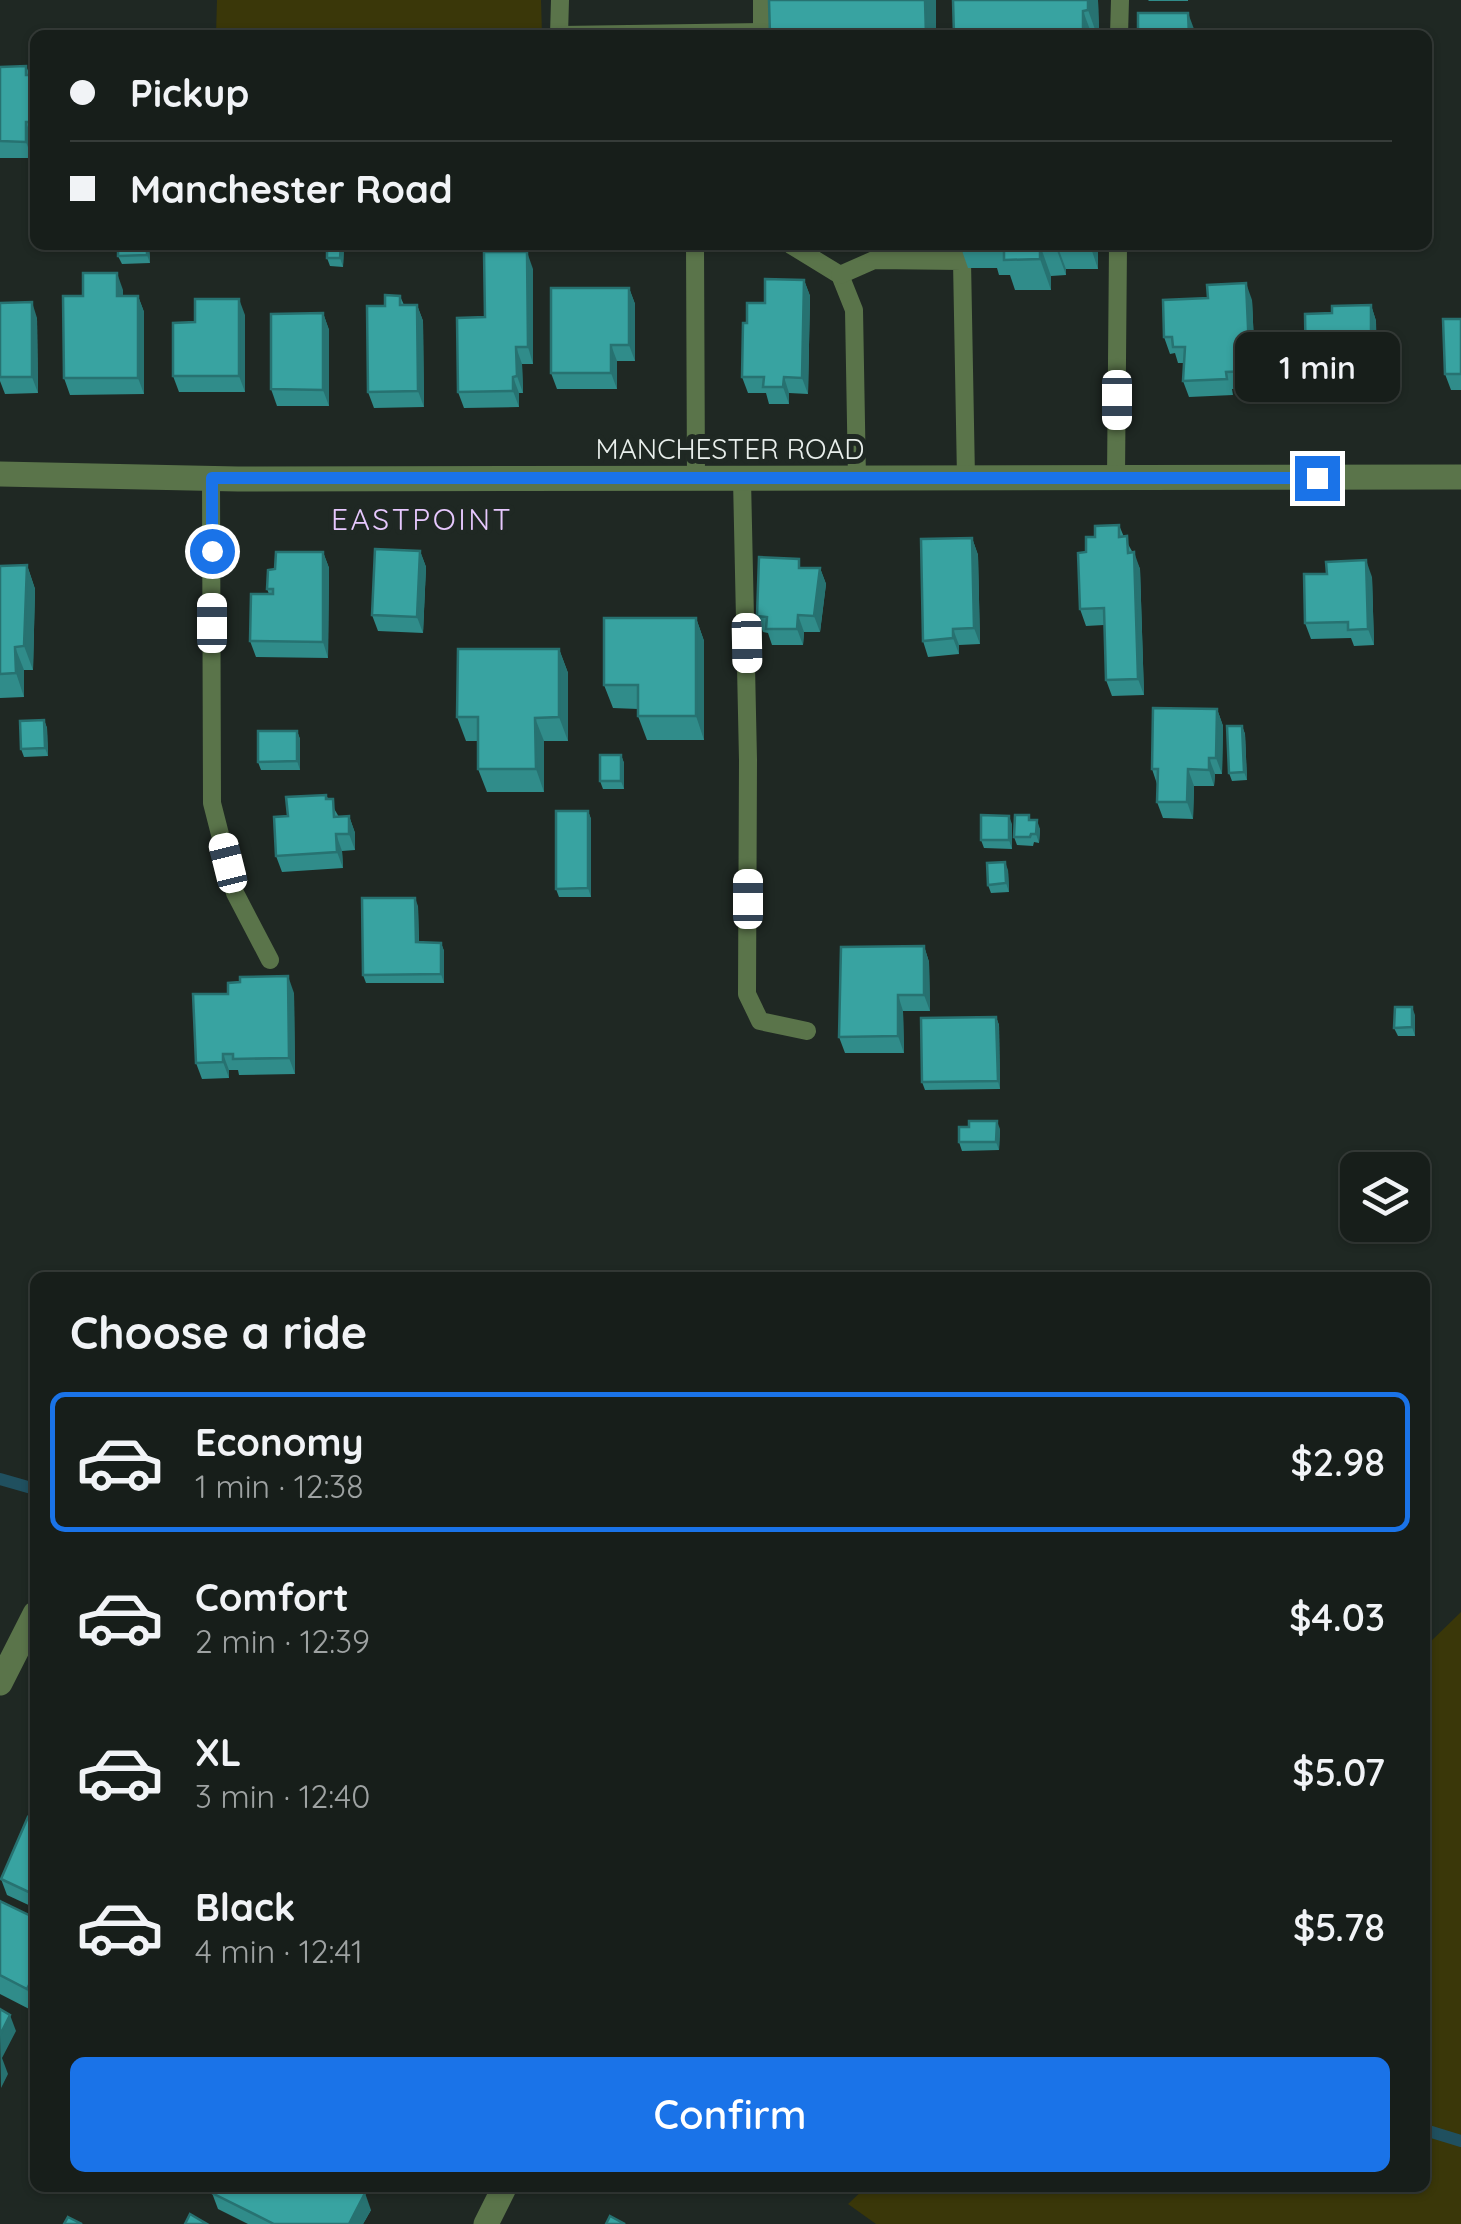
<!DOCTYPE html>
<meta charset="utf-8">
<style>
body{margin:0;font-family:Quicksand,sans-serif;background:#202723;color:#f1f3f6;height:100vh;display:flex;flex-direction:column;font-size:38px;white-space:nowrap}
*{box-sizing:border-box;margin:0}
p{font-size:32px;color:#9ea2a2}
.icon{flex:none;width:55px;height:55px;fill:none;stroke:currentColor;stroke-width:2;stroke-linecap:round;stroke-linejoin:round}
.map{position:relative;flex:1;overflow:hidden}
.drawer{position:absolute;left:30px;top:1272px;width:1400px;height:920px;display:flex;flex-direction:column;background:#171e1a;border-radius:15px;box-shadow:0 2px 8px #0004,0 0 0 2px #363c39}
.drawer>*{flex:none}
.guide{position:absolute;left:30px;top:30px;width:1402px;height:220px;border-radius:15px;box-shadow:0 2px 8px #0004,0 0 0 2px #363c39;display:grid;align-content:center;height:220px;padding:0 40px;background:#171e1a}
.tools{position:absolute;left:1340px;top:1152px;display:grid;gap:20px}
.tools a{display:grid;place-items:center;width:90px;height:90px;border-radius:15px;background:#171e1a;box-shadow:0 2px 8px #0004,0 0 0 2px #363c39;font-size:50px}
.end{position:absolute;width:45px;height:45px;margin:-22px;border:12px solid #1a73e8;background:#fff;box-shadow:0 0 0 5px #fff}
.from{border-radius:50%}
.bubble{position:absolute;height:70px;border-radius:15px;background:#171e1a;box-shadow:0 2px 8px #0004,0 0 0 2px #363c39;font-size:32px;font-weight:600;line-height:70px;text-align:center}
.car{position:absolute;width:30px;height:60px;margin:-30px -15px;border-radius:12px;box-shadow:0 0 8px 2px #0007;background:linear-gradient(#fff 24%,#345 0 40%,#fff 0 76%,#345 0 86%,#fff 0)}
.guide b{display:flex;align-items:center;gap:35px;height:95px;font-size:38px}
.guide b+b{border-top:2px solid #363c39}
.guide i{width:25px;height:25px;background:#f1f3f6}
ul{padding:0;list-style:none}
li{display:flex;align-items:center;gap:30px;height:140px;margin:0 20px 15px;padding:0 20px;border:5px solid transparent;border-radius:15px}
li div{flex:1}
li b{display:block;font-size:38px}
li em{font-style:normal;font-weight:600}
li.current{border-color:#1a73e8}
li>.icon{width:90px;height:90px;stroke-width:1.5}
h2{padding:0 40px;font-size:45px;line-height:120px}
.cta{display:flex;gap:20px;margin-top:auto;padding:20px 40px}
.cta a{flex:1;height:115px;border-radius:15px;background:#1a73e8;color:#fff;font-size:40px;font-weight:600;line-height:115px;text-align:center}
.map>svg:first-child{display:block}
.green{fill:#3a3709}
.lines{fill:none;stroke-linecap:round;stroke-linejoin:round}
.stream{stroke:#20505f;stroke-width:12}
.lane{stroke:#5a744a;stroke-width:18}
.street{stroke:#5a744a;stroke-width:25}
.wall{fill:#308c8a}
.shaded-wall{fill:#277271}
.building{fill:#38a3a1;stroke:#277271;stroke-width:2.5}
.route{stroke:#1a73e8;stroke-width:12}
.labels{text-anchor:middle;stroke-width:10;stroke-linejoin:round;paint-order:stroke}
.street-label{font-size:28px;fill:#e9efec;stroke:#1f2823}
.neighbourhood-label{font-size:30px;letter-spacing:2.5px;fill:#e7c8fe;stroke:#1f2823}
</style>
<div class="map">
<svg width="1461" height="2224" viewBox="0 0 1461 2224">
<rect width="100%" height="100%" fill="#1f2823"/>
<!-- green -->
<g class="green">
<polygon points="217,0 541,0 542,35 216,35"/>
<polygon points="1461,1612 1461,2224 876,2224 848,2204 865,2188 1425,2188 1425,1647"/>
</g>
<g class="lines">
<!-- stream -->
<g class="stream">
<polyline points="0,1479 35,1489"/>
<polyline points="1425,2130 1461,2141"/>
</g>
<!-- lane -->
<g class="lane">
<polyline points="762,0 762,35"/>
<polyline points="559,35 560,0"/>
<polyline points="562,35 762,32"/>
<polyline points="1119,35 1120,0"/>
<polyline points="695,245 696,479"/>
<polyline points="791,245 840,275 854,310 857,479"/>
<polyline points="840,275 874,260 962,261 966,478"/>
<polyline points="1116,477 1118,245"/>
<polyline points="211,479 212,803 235,893 270,960"/>
<polyline points="742,479 748,760 747,994 760,1021 807,1031"/>
</g>
<!-- street -->
<g class="street">
<polyline points="0,474 238,479 1461,477"/>
<polyline points="0,1683 35,1614"/>
<polyline points="486,2224 504,2188"/>
</g>
</g>
<!-- wall -->
<g class="wall">
<polygon points="1098,0 1099,35 954,35"/>
<polygon points="1148,0 1188,0 1188,1 1149,1"/>
<polygon points="26,66 30,75 35,75 35,138 32,138 32,158 0,158 0,67"/>
<polygon points="118,245 149,245 150,263 122,264 118,256"/>
<polygon points="327,245 344,245 343,267 330,266 327,258"/>
<polygon points="350,245 389,245 389,248 351,248"/>
<polygon points="960,245 1098,245 1098,269 1066,269 1066,275 1051,276 1051,290 1015,290 1010,275 999,275 997,268 968,268"/>
<polygon points="533,269 533,364 522,364 523,393 519,393 519,407 464,408 458,392 485,317"/>
<polygon points="804,280 810,296 808,394 789,393 789,404 769,404 766,393 748,393 742,377 747,323 765,303"/>
<polygon points="629,288 635,304 635,361 617,361 617,389 557,389 551,373"/>
<polygon points="123,290 123,296 138,296 144,312 144,394 70,395 64,378 83,296"/>
<polygon points="400,296 404,305 417,305 423,321 424,407 374,408 368,392 385,306"/>
<polygon points="1252,300 1256,388 1232,389 1233,395 1189,397 1183,381 1184,363 1178,363 1175,353 1170,354 1164,337"/>
<polygon points="0,303 37,318 38,393 5,394 0,381"/>
<polygon points="1371,305 1376,321 1377,395 1337,395 1335,390 1312,390 1306,374 1332,313"/>
<polygon points="323,313 329,330 329,406 277,406 271,389"/>
<polygon points="245,315 245,392 179,392 173,376 195,322"/>
<polygon points="1461,319 1461,390 1451,390 1445,374"/>
<polygon points="1119,525 1124,537 1133,553 1140,569 1144,695 1112,696 1106,680 1104,625 1086,626 1080,609 1086,552 1095,537"/>
<polygon points="972,538 978,555 980,644 959,645 959,654 928,657 923,641"/>
<polygon points="420,551 426,567 423,633 378,631 372,615"/>
<polygon points="323,552 329,568 328,658 256,657 250,641 269,594 267,589 275,569"/>
<polygon points="27,565 35,589 33,670 24,670 24,697 0,698 0,566"/>
<polygon points="802,568 820,568 826,584 820,632 804,632 803,645 772,645 768,633 763,632 757,616"/>
<polygon points="1372,577 1374,645 1354,646 1351,638 1311,639 1305,623"/>
<polygon points="696,618 704,641 704,740 647,740 638,716 638,709 613,708 604,685"/>
<polygon points="559,649 568,673 568,741 544,741 544,792 487,792 478,769 478,741 466,741 457,717"/>
<polygon points="1217,709 1223,726 1222,774 1215,774 1214,786 1194,786 1193,819 1163,818 1157,802 1157,784 1152,769"/>
<polygon points="44,720 47,728 48,756 24,757 21,749"/>
<polygon points="1242,726 1245,734 1247,780 1232,781 1229,773"/>
<polygon points="297,731 300,739 300,770 261,770 258,762"/>
<polygon points="621,755 624,763 624,789 603,789 600,781"/>
<polygon points="326,795 339,817 349,816 355,833 355,850 342,851 343,868 282,872 276,856 288,816"/>
<polygon points="588,811 591,819 591,897 559,897 556,889"/>
<polygon points="1031,820 1040,829 1039,843 1034,842 1033,846 1017,845 1014,837"/>
<polygon points="1012,824 1012,849 984,848 981,840"/>
<polygon points="1008,870 1009,892 991,893 988,885"/>
<polygon points="418,906 419,943 441,943 444,951 444,983 366,983 363,975"/>
<polygon points="924,946 929,962 930,1011 903,1011 904,1053 845,1053 839,1037"/>
<polygon points="294,993 295,1074 239,1075 238,1070 229,1070 229,1078 202,1079 196,1063"/>
<polygon points="1415,1015 1415,1036 1398,1036 1394,1028"/>
<polygon points="996,1017 999,1025 1000,1089 925,1090 922,1082"/>
<polygon points="1000,1129 999,1150 962,1151 959,1142"/>
<polygon points="35,1820 35,1908 7,1895 1,1879"/>
<polygon points="0,1901 35,1918 35,2012 0,1994"/>
<polygon points="212,2193 371,2210 363,2224 248,2224 218,2209"/>
</g>
<!-- shaded-wall -->
<g class="shaded-wall">
<polygon points="925,0 936,0 936,35 926,35"/>
<polygon points="1088,0 1098,0 1099,35 1097,35 1088,10"/>
<polygon points="1083,11 1092,35 1083,35"/>
<polygon points="1188,13 1194,29 1194,35 1189,35"/>
<polygon points="26,122 32,138 32,158 26,142"/>
<polygon points="147,245 149,245 150,263 147,255"/>
<polygon points="341,245 344,245 343,267 340,258"/>
<polygon points="1040,245 1051,276 1051,290 1040,259"/>
<polygon points="1055,245 1057,245 1066,269 1066,275"/>
<polygon points="1090,245 1098,245 1098,269"/>
<polygon points="527,252 533,269 533,364 528,347"/>
<polygon points="117,273 123,290 123,312 117,296"/>
<polygon points="804,280 810,296 808,394 802,378"/>
<polygon points="1246,283 1252,300 1256,388 1250,371"/>
<polygon points="629,288 635,304 635,361 629,345"/>
<polygon points="138,296 144,312 144,394 138,378"/>
<polygon points="239,299 245,315 245,392 239,376"/>
<polygon points="32,302 37,318 38,393 32,377"/>
<polygon points="417,305 423,321 424,407 418,391"/>
<polygon points="1371,305 1376,321 1377,395 1371,379"/>
<polygon points="323,313 329,330 329,406 323,390"/>
<polygon points="611,345 617,361 617,389 611,373"/>
<polygon points="516,347 522,364 523,393 517,376"/>
<polygon points="513,377 519,393 519,407 513,391"/>
<polygon points="784,377 789,393 789,404 783,387"/>
<polygon points="972,538 978,555 980,644 974,628"/>
<polygon points="420,551 426,567 423,633 417,617"/>
<polygon points="323,552 329,568 328,658 323,642"/>
<polygon points="1134,552 1140,569 1144,695 1138,679"/>
<polygon points="1366,560 1372,577 1374,645 1368,629"/>
<polygon points="27,565 35,589 33,670 24,646"/>
<polygon points="820,568 826,584 820,632 814,616"/>
<polygon points="798,615 804,632 803,645 797,629"/>
<polygon points="696,618 704,641 704,740 696,716"/>
<polygon points="953,629 959,645 959,654 953,638"/>
<polygon points="15,647 24,670 24,697 16,673"/>
<polygon points="559,649 568,673 568,741 559,717"/>
<polygon points="1217,709 1223,726 1222,774 1216,758"/>
<polygon points="535,718 544,741 544,792 536,769"/>
<polygon points="44,720 47,728 48,756 45,748"/>
<polygon points="1242,726 1245,734 1247,780 1244,772"/>
<polygon points="297,731 300,739 300,770 297,761"/>
<polygon points="621,755 624,763 624,789 621,781"/>
<polygon points="1209,758 1215,774 1214,786 1209,770"/>
<polygon points="1188,769 1194,786 1193,819 1187,802"/>
<polygon points="588,811 591,819 591,897 588,888"/>
<polygon points="349,816 355,833 355,850 349,834"/>
<polygon points="1009,816 1012,824 1012,849 1009,840"/>
<polygon points="1037,820 1040,829 1039,843 1036,834"/>
<polygon points="336,834 342,851 343,868 337,852"/>
<polygon points="1005,862 1008,870 1009,892 1006,883"/>
<polygon points="415,898 418,906 419,951 416,942"/>
<polygon points="441,943 444,951 444,983 441,974"/>
<polygon points="924,946 929,962 930,1011 924,995"/>
<polygon points="288,976 294,993 295,1074 289,1058"/>
<polygon points="898,995 903,1011 904,1053 898,1036"/>
<polygon points="1412,1007 1415,1015 1415,1036 1412,1027"/>
<polygon points="996,1017 999,1025 1000,1089 998,1081"/>
<polygon points="223,1054 229,1070 229,1078 223,1062"/>
<polygon points="997,1121 1000,1129 999,1150 996,1142"/>
<polygon points="32,1979 35,1986 35,2010 27,1989"/>
<polygon points="10,2015 16,2031 2,2058 8,2074 1,2088 0,2035"/>
<polygon points="365,2193 371,2210 363,2224 349,2224"/>
</g>
<!-- building -->
<g class="building">
<polygon points="769,0 925,0 926,35 770,35"/>
<polygon points="953,0 1088,0 1088,10 1083,11 1083,35 954,35"/>
<polygon points="1138,13 1188,13 1189,35 1138,35"/>
<polygon points="26,66 26,75 35,75 35,122 26,122 26,142 0,141 0,67"/>
<polygon points="118,245 147,245 147,255 118,256"/>
<polygon points="327,245 341,245 340,258 327,258"/>
<polygon points="995,245 1055,245 1040,245 1040,259 1004,260 1004,245"/>
<polygon points="484,252 527,252 528,347 516,347 517,376 513,377 513,391 458,392 457,318 485,317"/>
<polygon points="83,273 117,273 117,296 138,296 138,378 64,378 63,296 83,296"/>
<polygon points="765,279 804,280 802,378 784,377 783,387 763,387 764,377 742,377 743,323 747,323 747,303 765,303"/>
<polygon points="1246,283 1250,371 1226,372 1227,379 1183,381 1185,347 1173,347 1172,337 1164,337 1163,300 1208,298 1207,285"/>
<polygon points="551,288 629,288 629,345 611,345 611,373 551,373"/>
<polygon points="385,295 400,296 400,305 417,305 418,391 368,392 367,306 385,306"/>
<polygon points="195,299 239,299 239,376 173,376 173,323 195,322"/>
<polygon points="32,302 32,377 0,377 0,303"/>
<polygon points="1371,305 1371,379 1331,379 1331,373 1306,374 1305,314 1332,313 1332,306"/>
<polygon points="323,313 323,390 271,389 271,314"/>
<polygon points="1443,319 1461,319 1461,374 1445,374"/>
<polygon points="1119,525 1119,537 1127,536 1128,553 1134,552 1138,679 1106,680 1104,608 1080,609 1078,553 1086,552 1086,537 1095,537 1095,526"/>
<polygon points="972,538 974,628 953,629 953,638 923,641 921,539"/>
<polygon points="375,549 420,551 417,617 372,615"/>
<polygon points="276,552 323,552 323,642 250,641 251,594 273,594 273,589 267,589 268,570 275,569"/>
<polygon points="759,557 799,559 799,568 820,568 814,616 798,615 797,629 766,629 767,617 757,616"/>
<polygon points="1366,560 1368,629 1348,630 1348,622 1305,623 1304,574 1327,574 1326,562"/>
<polygon points="27,565 24,646 15,647 16,673 0,674 0,566"/>
<polygon points="604,618 696,618 696,716 638,716 638,685 604,685"/>
<polygon points="458,649 559,649 559,717 535,718 536,769 478,769 478,717 457,717"/>
<polygon points="1153,708 1217,709 1216,758 1209,758 1209,770 1188,769 1187,802 1157,802 1158,769 1152,769"/>
<polygon points="44,720 45,748 21,749 20,721"/>
<polygon points="1227,726 1242,726 1244,772 1229,773"/>
<polygon points="258,731 297,731 297,761 258,762"/>
<rect x="600" y="755" width="21" height="26"/>
<polygon points="326,795 326,799 333,799 334,817 349,816 349,834 336,834 337,852 276,856 274,817 288,816 286,797"/>
<polygon points="556,811 588,811 588,888 556,889"/>
<polygon points="981,815 1009,816 1009,840 981,840"/>
<polygon points="1015,815 1029,815 1029,820 1037,820 1036,834 1031,834 1030,837 1014,837"/>
<polygon points="1005,862 1006,883 988,885 987,863"/>
<polygon points="362,898 415,898 416,942 441,943 441,974 363,975"/>
<polygon points="924,946 924,995 898,995 898,1036 839,1037 841,947"/>
<polygon points="288,976 289,1058 233,1059 233,1054 223,1054 223,1062 196,1063 193,994 228,994 228,983 240,982 240,977"/>
<polygon points="1395,1007 1412,1007 1412,1027 1394,1028"/>
<polygon points="996,1017 998,1081 922,1082 921,1018"/>
<polygon points="969,1121 997,1121 996,1142 959,1142 959,1127 969,1127"/>
<polygon points="28,1817 35,1820 35,1895 1,1879"/>
<polygon points="0,1901 35,1918 35,1980 32,1979 27,1989 0,1975"/>
<polygon points="0,2009 10,2015 0,2035"/>
<polygon points="215,2188 353,2188 365,2193 349,2224 274,2224 212,2193"/>
<polygon points="190,2214 207,2224 185,2224"/>
<polygon points="610,2216 625,2224 606,2224"/>
<polygon points="68,2217 82,2224 64,2224"/>
</g>
<g class="lines">
<!-- route -->
<polyline class="route" points="212,551 212,478 1317,478"/>
</g>
<g class="labels">
<!-- street labels -->
<g class="street-label">
<text x="730" y="459">MANCHESTER ROAD</text>
</g>
<!-- neighbourhood labels -->
<g class="neighbourhood-label">
<text x="422" y="530">EASTPOINT</text>
</g>
</g>
</svg>
<div class="tools">
<a><svg class="icon" aria-label="layers" viewBox="0 0 24 24"><path d="M12 4l9 5-9 5-9-5zM3 14l9 5 9-5"/></svg></a>
</div>
<i class="end from" style="left:212px;top:551px"></i>
<i class="end" style="left:1317px;top:478px"></i>
<div class="bubble" style="left:1235px;top:332px;width:165px">1 min</div>
<i class="car" style="left:1117px;top:400px;rotate:180deg"></i>
<i class="car" style="left:212px;top:623px;rotate:0deg"></i>
<i class="car" style="left:747px;top:643px;rotate:179deg"></i>
<i class="car" style="left:228px;top:863px;rotate:346deg"></i>
<i class="car" style="left:748px;top:899px;rotate:0deg"></i>
<div class="guide">
<b><i class="from"></i>Pickup</b>
<b><i></i>Manchester Road</b>
</div>
<section class="drawer">
<h2>Choose a ride</h2>
<ul>
<li class="current"><svg class="icon" aria-label="car" viewBox="0 0 24 24"><path d="M5 17H2v-5l4-1 3-4h7l3 4 3 1v5h-3M9 17h6M6 11h13"/><circle cx="7" cy="17" r="2"/><circle cx="17" cy="17" r="2"/></svg><div><b>Economy</b><p>1 min · 12:38</p></div><em>$2.98</em></li>
<li><svg class="icon" aria-label="car" viewBox="0 0 24 24"><path d="M5 17H2v-5l4-1 3-4h7l3 4 3 1v5h-3M9 17h6M6 11h13"/><circle cx="7" cy="17" r="2"/><circle cx="17" cy="17" r="2"/></svg><div><b>Comfort</b><p>2 min · 12:39</p></div><em>$4.03</em></li>
<li><svg class="icon" aria-label="car" viewBox="0 0 24 24"><path d="M5 17H2v-5l4-1 3-4h7l3 4 3 1v5h-3M9 17h6M6 11h13"/><circle cx="7" cy="17" r="2"/><circle cx="17" cy="17" r="2"/></svg><div><b>XL</b><p>3 min · 12:40</p></div><em>$5.07</em></li>
<li><svg class="icon" aria-label="car" viewBox="0 0 24 24"><path d="M5 17H2v-5l4-1 3-4h7l3 4 3 1v5h-3M9 17h6M6 11h13"/><circle cx="7" cy="17" r="2"/><circle cx="17" cy="17" r="2"/></svg><div><b>Black</b><p>4 min · 12:41</p></div><em>$5.78</em></li>
</ul>
<div class="cta"><a>Confirm</a></div>
</section>
</div>
